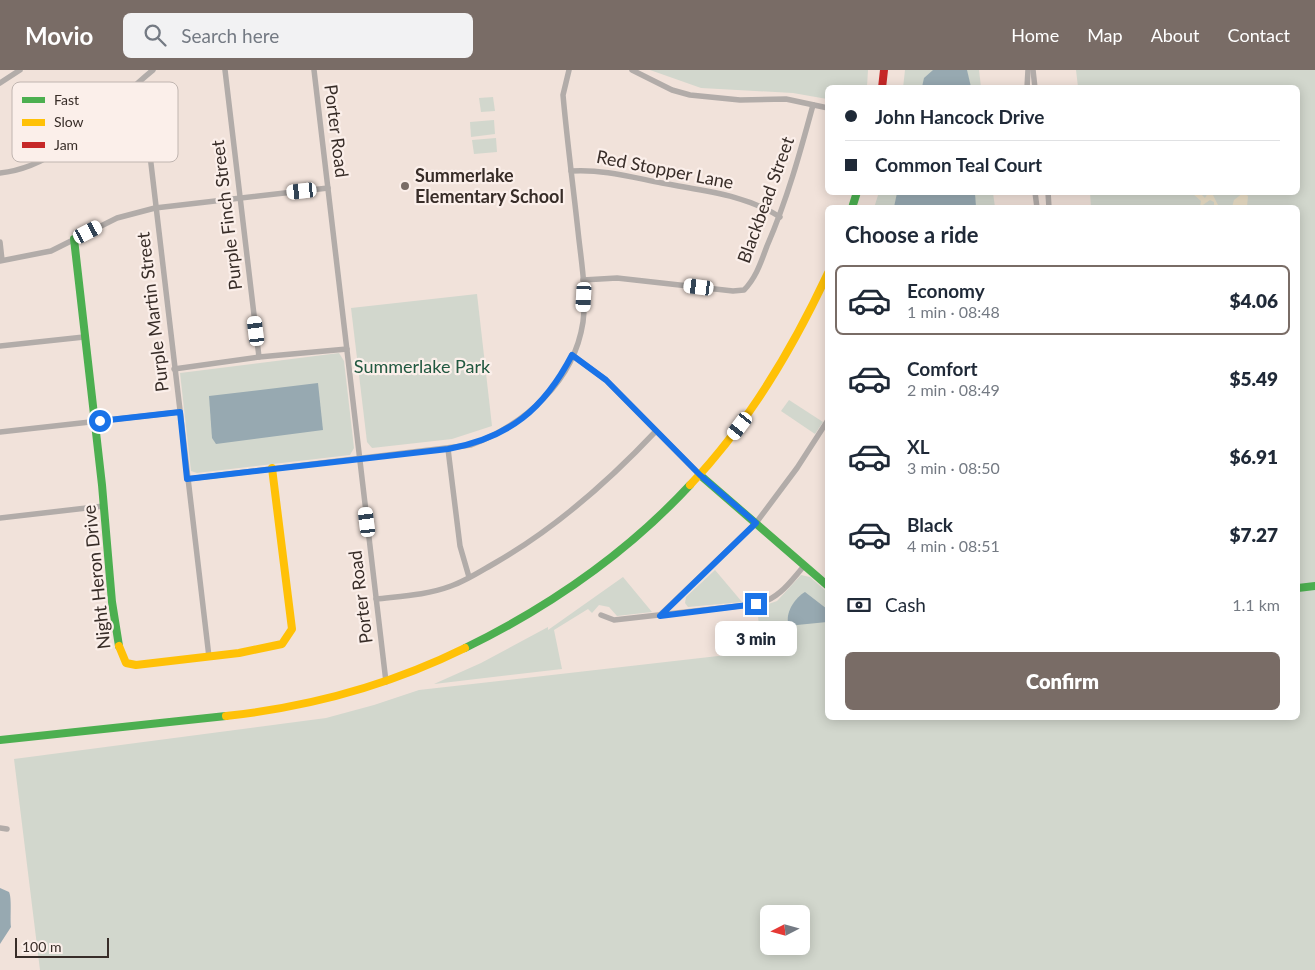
<!DOCTYPE html>
<meta charset="utf-8">
<style>
body{margin:0;font-family:Lato,sans-serif;background:#f2f2f3;color:#1f2937;height:100vh;display:flex;flex-direction:column;font-size:19px;white-space:nowrap}
*{box-sizing:border-box;margin:0}
p{font-size:16px;color:#747a83}
.icon{flex:none;width:28px;height:28px;fill:none;stroke:currentColor;stroke-width:2;stroke-linecap:round;stroke-linejoin:round}
.map{position:relative;flex:1;overflow:hidden}
.side{position:absolute;left:825px;top:135px;width:475px;height:515px;display:flex;flex-direction:column;background:#fff;border-radius:8px;box-shadow:0 2px 12px #0003}
.side>*{flex:none}
.hud{position:absolute;left:825px;top:15px;width:475px;height:110px;border-radius:8px;box-shadow:0 2px 12px #0003;display:grid;align-content:center;height:110px;padding:0 20px;background:#fff}
.needle{width:32px;rotate:264deg}
.buttons{position:absolute;left:760px;top:835px;display:grid;gap:10px}
.buttons a{display:grid;place-items:center;width:50px;height:50px;border-radius:8px;background:#fff;box-shadow:0 2px 12px #0003;font-size:25px}
.scale{position:absolute;left:15px;bottom:12px;width:94px;box-sizing:border-box;padding-left:5px;border:2px solid #382d28;border-top:0;font-size:14px;line-height:18px;white-space:nowrap;color:#382d28;-webkit-text-stroke:4px #fbefea;paint-order:stroke}
.end{position:absolute;width:22px;height:22px;margin:-11px;border:6px solid #1a73e8;background:#fff;box-shadow:0 0 0 2px #fff}
.from{border-radius:50%}
.bubble{position:absolute;height:35px;border-radius:8px;background:#fff;box-shadow:0 2px 12px #0003;font-size:16px;font-weight:800;line-height:35px;text-align:center}
.car{position:absolute;width:15px;height:30px;margin:-15px -8px;border-radius:6px;box-shadow:0 0 4px 1px #0007;background:linear-gradient(#fff 24%,#345 0 40%,#fff 0 76%,#345 0 86%,#fff 0)}
.hud b{display:flex;align-items:center;gap:18px;height:48px;font-size:19px}
.hud b+b{border-top:1px solid #e0e1e3}
.hud i{width:12px;height:12px;background:#1f2937}
ul{padding:0;list-style:none}
li{display:flex;align-items:center;gap:15px;height:70px;margin:0 10px 8px;padding:0 10px;border:2px solid transparent;border-radius:8px}
li div{flex:1}
li b{display:block;font-size:19px}
li em{font-style:normal;font-weight:800}
li.active{border-color:#796c66}
li>.icon{width:45px;height:45px;stroke-width:1.5}
h2{padding:0 20px;font-size:22px;line-height:60px}
.pay{display:flex;align-items:center;gap:12px;height:55px;padding:0 20px;font-size:19px}
.pay p{margin-inline-start:auto}
.cta{display:flex;gap:10px;margin-top:auto;padding:10px 20px}
.cta a{flex:1;height:58px;border-radius:8px;background:#796c66;color:#fff;font-size:20px;font-weight:800;line-height:58px;text-align:center}
header{display:flex;align-items:center;gap:30px;box-sizing:border-box;height:70px;padding:0 25px;background:#796c66;color:#fff}
header strong{font-size:24px}
nav{display:flex;gap:28px;margin-inline-start:auto;font-size:18px}
.search{width:350px;height:45px;background:#f2f2f3;display:flex;align-items:center;gap:12px;box-sizing:border-box;padding:0 18px;border-radius:8px;color:#747a83;font-size:19px}
.map>svg:first-child{display:block}
.green{fill:#d2d7cd;fill-rule:evenodd}
.sand{fill:#eadec6}
.water{fill:#97a9b1}
.lines{fill:none;stroke-linecap:round;stroke-linejoin:round}
.street{stroke:#b2aca9;stroke-width:5.5}
.fast{stroke:#4caf50;stroke-width:8}
.slow{stroke:#ffc107;stroke-width:8}
.jam{stroke:#c62828;stroke-width:8}
.route{stroke:#1a73e8;stroke-width:6}
.poi-dot{fill:#796c66;stroke:#fbefea;stroke-width:2}
.labels{text-anchor:middle;stroke-width:4.5;stroke-linejoin:round;paint-order:stroke}
.street-label{font-size:18px;fill:#382d28;stroke:#fbefea}
.poi-label{font-size:18px;font-weight:bold;fill:#382d28;stroke:#fbefea;text-anchor:start}
.park-label{font-size:18px;fill:#215840;stroke:#fbefea}
.key{fill:#fbefea;stroke:#c0b5b0;stroke-width:1}
.key-label{font-size:14px;fill:#382d28}
</style>
<header>
<strong>Movio</strong>
<div class="search"><svg class="icon" aria-label="search" viewBox="0 0 24 24"><circle cx="10" cy="10" r="6"/><path d="M15 15l6 6"/></svg>Search here</div>
<nav><a>Home</a><a>Map</a><a>About</a><a>Contact</a></nav>
</header>
<div class="map">
<svg width="1315" height="900" viewBox="0 0 1315 900">
<rect width="100%" height="100%" fill="#f1e2da"/>
<!-- green -->
<g class="green">
<polygon points="650,0 868,0 867,17 828,18 827,29 793,23 701,18"/>
<polygon points="905,0 979,0 981,17 903,18"/>
<path d="M 1076,0 L 1315,0 L 1315,900 L 40,900 L 14,689 L 326,648 L 374,635 L 419,620 L 762,581 L 757,538 L 777,531 L 801,505 L 810,507 L 827,522 L 828,648 L 1298,648 L 1298,138 L 1091,137 L 1090,123 L 1298,122 L 1298,18 L 1078,17 ZM 769,844 L 801,844 L 801,876 L 769,876 Z"/>
<polygon points="493,27 495,41 481,42 479,28"/>
<polygon points="494,50 495,64 471,67 470,52"/>
<polygon points="496,68 497,82 474,84 472,70"/>
<polygon points="879,122 993,123 995,137 874,138"/>
<polygon points="477,224 492,356 452,369 372,378 367,372 351,238"/>
<polygon points="339,283 344,291 354,378 350,385 197,403 191,401 180,303"/>
<polygon points="789,330 823,352 815,364 781,341"/>
<polygon points="715,500 742,532 688,537 685,533 686,527"/>
<polygon points="623,507 652,542 617,546 609,537 599,535 592,543 588,539 554,560 562,599 434,614 481,593 548,557 548,560"/>
</g>
<!-- sand -->
<g class="sand">
<polygon points="1192,123 1200,123 1205,128 1208,123 1212,123 1219,137 1214,137 1214,132 1210,130 1200,137 1201,131"/>
<polygon points="1243,123 1248,126 1247,137 1232,137 1234,130"/>
</g>
<!-- water -->
<g class="water">
<polygon points="933,0 967,0 971,17 922,17 924,8"/>
<polygon points="897,123 975,123 976,137 894,137"/>
<polygon points="318,313 323,360 216,374 212,368 209,326"/>
<path d="M 805,522 L 827,539 L 827,552 L 797,555 L 788,552 C 786,541 796,527 805,522 Z"/>
<path d="M 0,818 L 9,822 C 12,828 10,847 11,857 L 0,874 Z"/>
</g>
<g class="lines">
<!-- street -->
<g class="street">
<polyline points="225,0 259,287"/>
<polyline points="314,0 386,612"/>
<polyline points="632,0 672,20 690,25 740,30 786,29 828,38"/>
<polyline points="1033,0 1035,18"/>
<polyline points="0,13 20,0"/>
<polyline points="133,16 144,34 209,587"/>
<polyline points="1027,18 1028,0"/>
<path d="M 571,101 C 603,99 631,107 662,113 C 703,121 744,124 780,147"/>
<path d="M 0,103 C 62,97 107,37 153,0"/>
<polyline points="1035,122 1037,138"/>
<polyline points="1048,122 1049,138"/>
<polyline points="0,172 2,190"/>
<polyline points="0,191 51,181 117,148 155,138 328,118"/>
<path d="M 583,210 L 617,208 L 733,221 L 744,220 C 756,208 761,192 767,176 C 787,130 800,83 813,35"/>
<polyline points="0,276 84,267"/>
<polyline points="572,285 606,310 700,405"/>
<polyline points="174,299 259,287 347,279"/>
<polyline points="0,362 180,342"/>
<polyline points="448,379 460,476 469,507"/>
<path d="M 187,409 L 471,375 C 525,354 574,312 583,252 C 587,222 581,190 578,161 C 573,115 567,70 563,25 L 569,0"/>
<polyline points="0,448 104,436"/>
<path d="M 376,529 C 402,526 427,525 451,516 C 466,511 481,501 495,493 C 556,458 608,412 656,361"/>
<path d="M 601,545 L 614,550 L 757,534 C 779,529 790,512 804,496"/>
<polyline points="660,545 756,453 797,398 828,350"/>
<polyline points="0,758 7,759"/>
</g>
<!-- fast -->
<g class="fast">
<polyline points="852,138 857,122"/>
<polyline points="74,169 102,415 112,532 119,576"/>
<polyline points="700,405 828,516"/>
<polyline points="1298,518 1315,516"/>
<path d="M 465,578 C 549,537 626,484 690,415"/>
<polyline points="0,670 226,646"/>
</g>
<!-- slow -->
<g class="slow">
<path d="M 690,415 C 749,353 792,280 828,203"/>
<polyline points="119,576 126,593 136,595 239,583 282,574 292,559 272,398"/>
<path d="M 226,646 C 309,637 390,615 465,578"/>
</g>
<!-- jam -->
<polyline class="jam" points="882,18 884,0"/>
</g>
<g class="lines">
<!-- route -->
<path class="route" d="M 100,351 L 180,342 L 187,409 L 448,379 C 509,368 544,339 572,285 L 606,310 L 700,405 L 756,453 L 660,546 L 756,534"/>
</g>
<!-- markers -->
<circle class="poi-dot" cx="405" cy="116" r="5"/>
<g class="labels">
<!-- street labels -->
<g class="street-label">
<text transform="translate(336 61) rotate(83)" y="6">Porter Road</text>
<text transform="translate(665 100) rotate(11)" y="6">Red Stopper Lane</text>
<text transform="translate(766 130) rotate(-70)" y="6">Blackbead Street</text>
<text transform="translate(227 145) rotate(-97)" y="6">Purple Finch Street</text>
<text transform="translate(153 242) rotate(-97)" y="6">Purple Martin Street</text>
<text transform="translate(97 507) rotate(-96)" y="6">Night Heron Drive</text>
<text transform="translate(361 527) rotate(-97)" y="6">Porter Road</text>
</g>
<!-- poi labels -->
<g class="poi-label">
<text x="415" y="112">Summerlake<tspan x="415" dy="21">Elementary School</tspan></text>
</g>
<!-- park labels -->
<g class="park-label">
<text x="422" y="303">Summerlake Park</text>
</g>
</g>
<!-- legend -->
<rect x="12" y="12" width="166" height="80" rx="8" class="key"/>
<rect x="22" y="27" width="23" height="6" fill="#4caf50"/>
<rect x="22" y="49" width="23" height="7" fill="#ffc107"/>
<rect x="22" y="72" width="23" height="6" fill="#c62828"/>
<g class="key-label">
<text x="54" y="35">Fast</text>
<text x="54" y="57">Slow</text>
<text x="54" y="80">Jam</text>
</g>
</svg>
<div class="buttons">
<a><svg class="needle" viewBox="-14 -14 28 28"><path d="M0-13l5 13h-10z" fill="#e53935"/><path d="M0 13l5-13h-10z" fill="#747a83"/></svg></a>
</div>
<div class="scale">100 m</div>
<i class="end from" style="left:100px;top:351px"></i>
<i class="end" style="left:756px;top:534px"></i>
<div class="bubble" style="left:715px;top:551px;width:82px">3 min</div>
<i class="car" style="left:302px;top:121px;rotate:264deg"></i>
<i class="car" style="left:88px;top:162px;rotate:63deg"></i>
<i class="car" style="left:699px;top:217px;rotate:277deg"></i>
<i class="car" style="left:584px;top:227px;rotate:183deg"></i>
<i class="car" style="left:256px;top:261px;rotate:353deg"></i>
<i class="car" style="left:740px;top:356px;rotate:217deg"></i>
<i class="car" style="left:367px;top:452px;rotate:353deg"></i>
<div class="hud">
<b><i class="from"></i>John Hancock Drive</b>
<b><i></i>Common Teal Court</b>
</div>
<section class="side">
<h2>Choose a ride</h2>
<ul>
<li class="active"><svg class="icon" aria-label="car" viewBox="0 0 24 24"><path d="M5 17H2v-5l4-1 3-4h7l3 4 3 1v5h-3M9 17h6M6 11h13"/><circle cx="7" cy="17" r="2"/><circle cx="17" cy="17" r="2"/></svg><div><b>Economy</b><p>1 min · 08:48</p></div><em>$4.06</em></li>
<li><svg class="icon" aria-label="car" viewBox="0 0 24 24"><path d="M5 17H2v-5l4-1 3-4h7l3 4 3 1v5h-3M9 17h6M6 11h13"/><circle cx="7" cy="17" r="2"/><circle cx="17" cy="17" r="2"/></svg><div><b>Comfort</b><p>2 min · 08:49</p></div><em>$5.49</em></li>
<li><svg class="icon" aria-label="car" viewBox="0 0 24 24"><path d="M5 17H2v-5l4-1 3-4h7l3 4 3 1v5h-3M9 17h6M6 11h13"/><circle cx="7" cy="17" r="2"/><circle cx="17" cy="17" r="2"/></svg><div><b>XL</b><p>3 min · 08:50</p></div><em>$6.91</em></li>
<li><svg class="icon" aria-label="car" viewBox="0 0 24 24"><path d="M5 17H2v-5l4-1 3-4h7l3 4 3 1v5h-3M9 17h6M6 11h13"/><circle cx="7" cy="17" r="2"/><circle cx="17" cy="17" r="2"/></svg><div><b>Black</b><p>4 min · 08:51</p></div><em>$7.27</em></li>
</ul>
<div class="pay"><svg class="icon" aria-label="cash" viewBox="0 0 24 24"><path d="M3 7h18v10H3z"/><circle cx="12" cy="12" r="2"/></svg>Cash<p>1.1 km</p></div>
<div class="cta"><a>Confirm</a></div>
</section>
</div>
